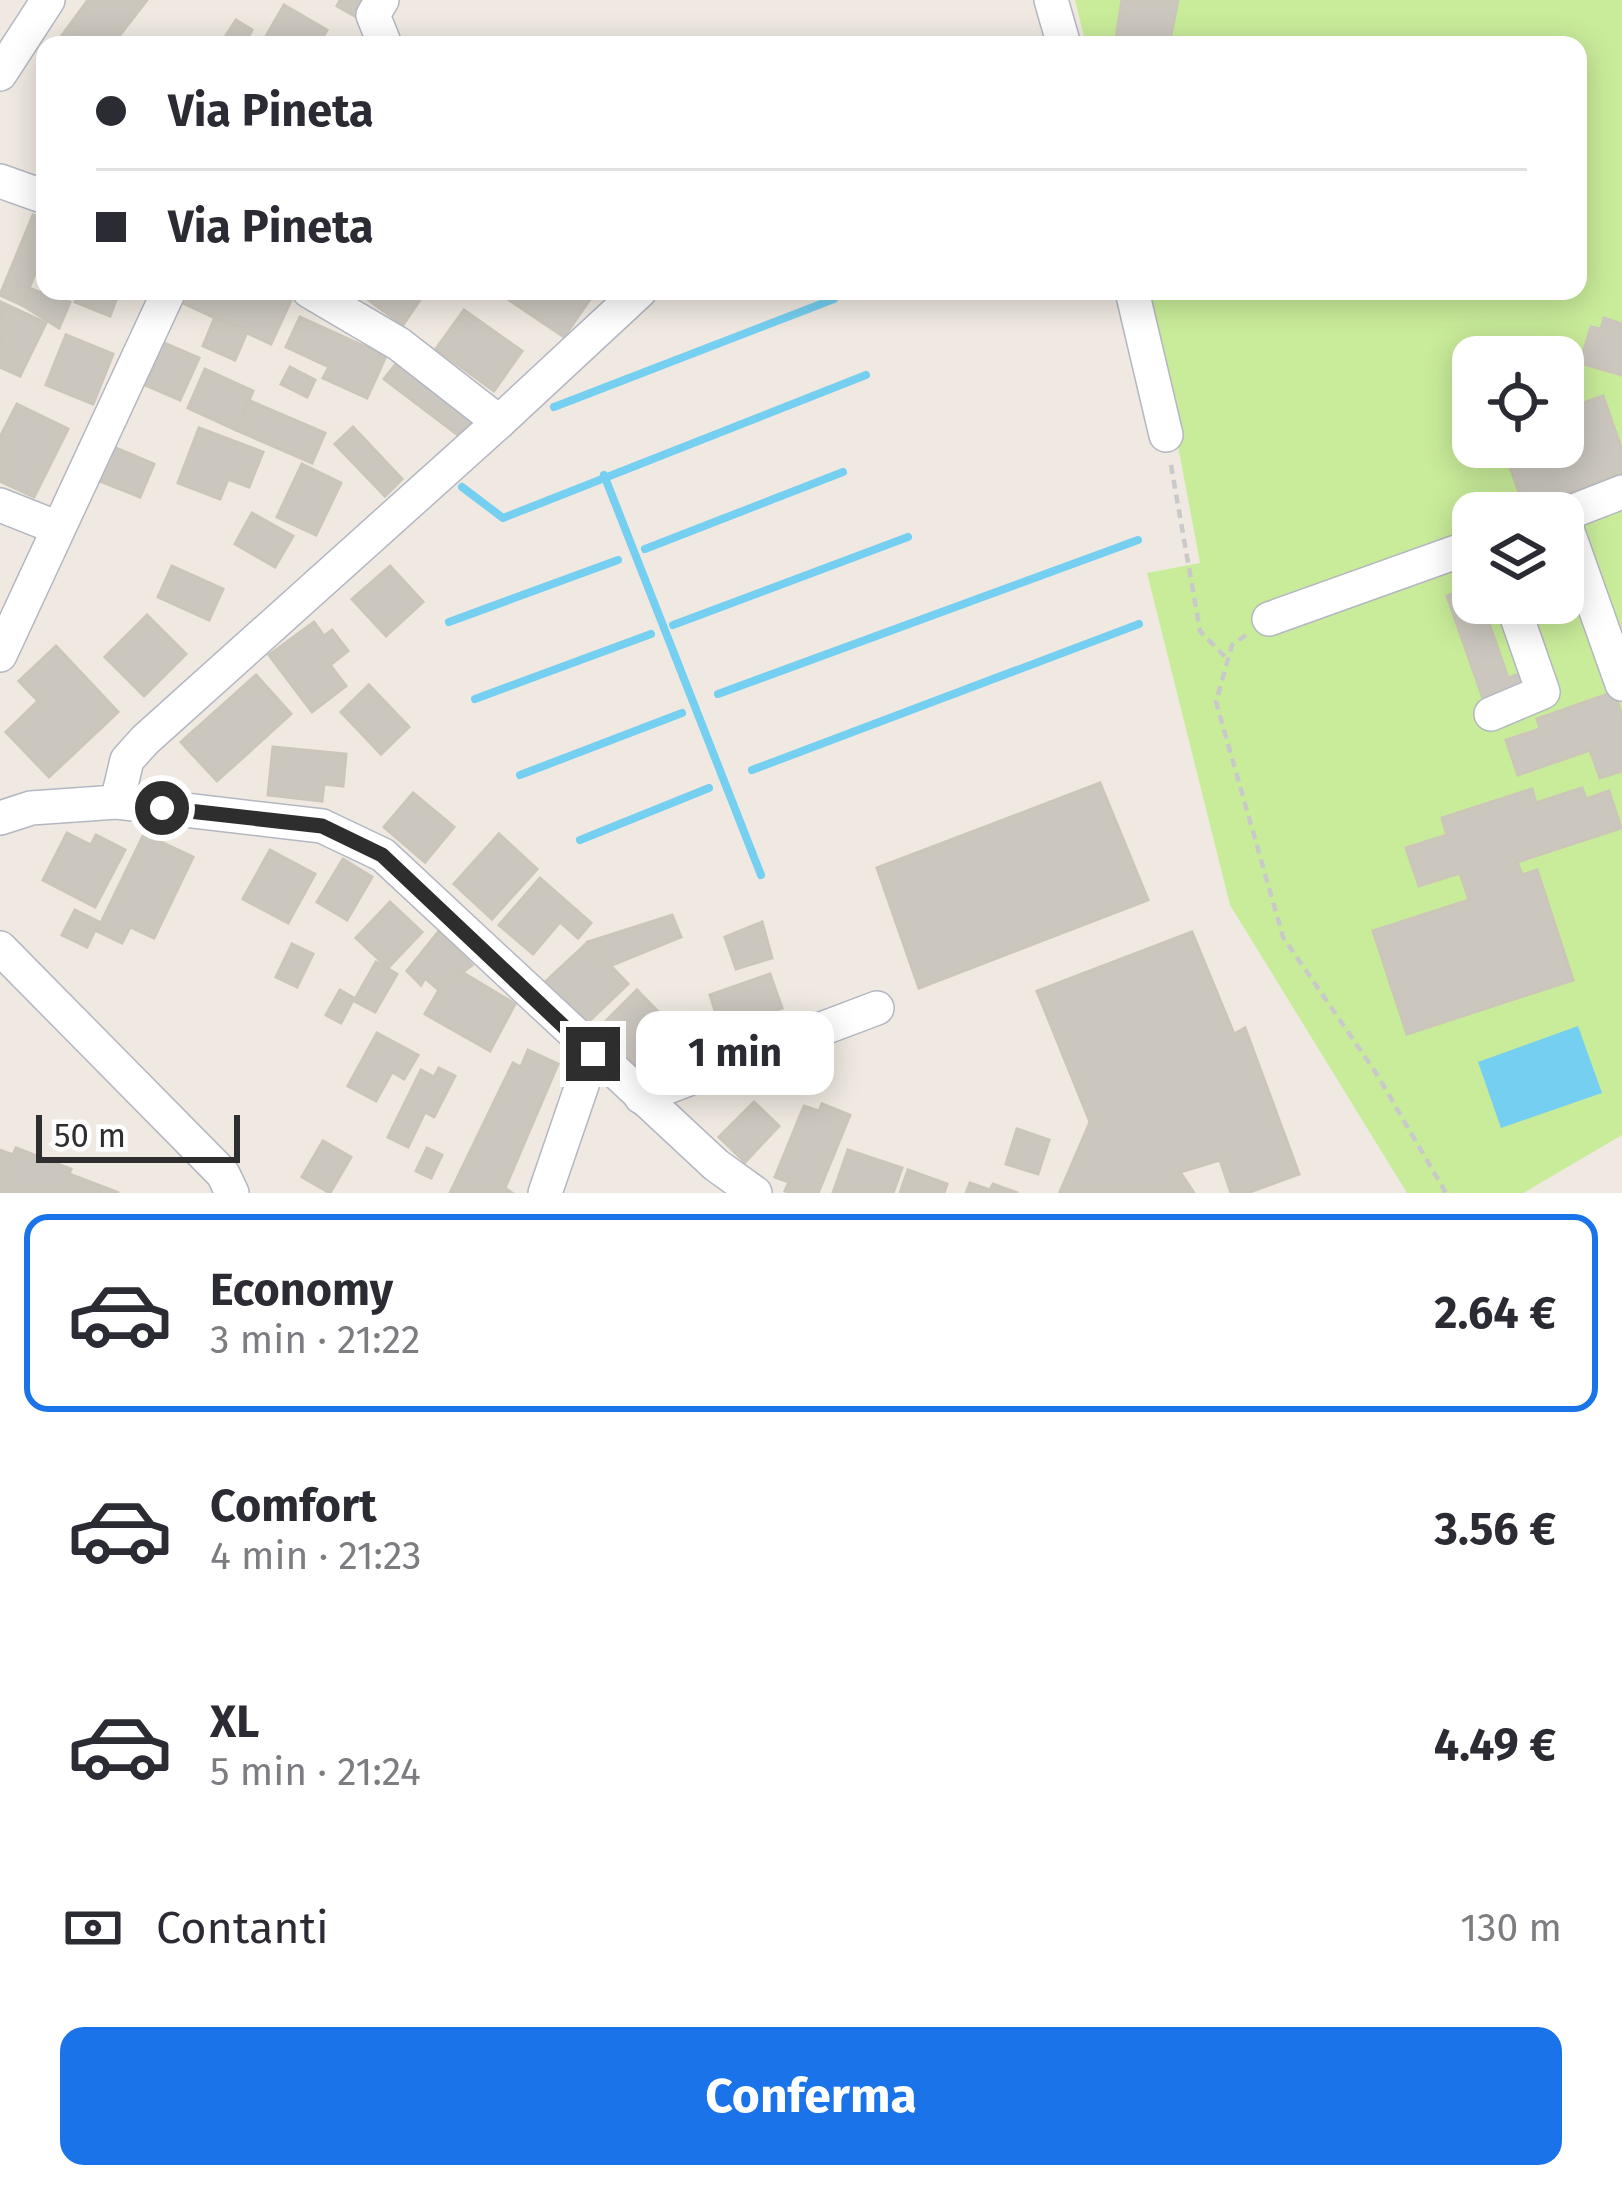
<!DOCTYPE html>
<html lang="it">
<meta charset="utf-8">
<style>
body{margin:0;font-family:"Fira Sans",sans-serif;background:#f2f2f3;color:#2b2b33;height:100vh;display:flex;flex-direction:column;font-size:45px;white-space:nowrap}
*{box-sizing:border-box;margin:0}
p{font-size:39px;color:#7c7c81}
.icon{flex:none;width:66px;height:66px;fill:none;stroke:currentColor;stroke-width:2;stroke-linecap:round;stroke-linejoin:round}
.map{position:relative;height:1193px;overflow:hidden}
.sheet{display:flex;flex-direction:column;background:#fff;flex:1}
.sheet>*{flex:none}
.guide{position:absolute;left:36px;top:36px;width:1551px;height:264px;border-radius:24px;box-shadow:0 6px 30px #0003;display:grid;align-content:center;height:264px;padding:0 60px;background:#fff}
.buttons{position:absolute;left:1452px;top:336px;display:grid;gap:24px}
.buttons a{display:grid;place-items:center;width:132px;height:132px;border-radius:24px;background:#fff;box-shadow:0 6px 30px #0003;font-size:60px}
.scale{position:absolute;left:36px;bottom:30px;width:204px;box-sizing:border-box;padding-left:12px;border:6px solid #2e2e2e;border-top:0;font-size:33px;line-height:42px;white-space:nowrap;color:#2e2e2e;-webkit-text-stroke:9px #fff;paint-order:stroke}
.end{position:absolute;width:54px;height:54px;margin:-27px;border:15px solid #2e2e2e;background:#fff;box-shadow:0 0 0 6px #fff}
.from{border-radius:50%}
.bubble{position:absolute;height:84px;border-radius:24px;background:#fff;box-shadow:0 6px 30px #0003;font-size:39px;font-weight:700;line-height:84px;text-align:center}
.guide b{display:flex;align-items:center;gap:42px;height:114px;font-size:45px}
.guide b+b{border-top:3px solid #e1e1e2}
.guide i{width:30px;height:30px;background:#2b2b33}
ul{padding:21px 0 0;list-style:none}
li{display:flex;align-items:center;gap:36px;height:198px;margin:0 24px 18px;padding:0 36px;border:6px solid transparent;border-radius:24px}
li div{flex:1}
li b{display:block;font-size:45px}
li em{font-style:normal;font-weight:700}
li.active{border-color:#1a73e8}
li>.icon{width:108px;height:108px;stroke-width:1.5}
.pay{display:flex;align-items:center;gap:30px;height:132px;padding:0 60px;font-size:45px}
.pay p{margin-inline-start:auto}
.cta{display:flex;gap:24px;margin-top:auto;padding:24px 60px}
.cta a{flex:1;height:138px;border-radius:24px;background:#1a73e8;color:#fff;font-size:48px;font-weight:700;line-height:138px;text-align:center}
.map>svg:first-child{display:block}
.pitch{fill:#c9ec9a;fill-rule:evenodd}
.water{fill:#75cff0}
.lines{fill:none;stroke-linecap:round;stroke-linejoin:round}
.stream{stroke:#75cff0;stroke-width:8}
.building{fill:#cbc7bf;stroke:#cbc5ba;stroke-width:3}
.minor-casing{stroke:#b4b7c1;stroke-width:36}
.path{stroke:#c9c9c9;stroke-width:4.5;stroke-dasharray:9 6;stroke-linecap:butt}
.minor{stroke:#fff;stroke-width:33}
.route{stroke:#2e2e2e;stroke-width:15}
</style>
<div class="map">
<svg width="1622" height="1193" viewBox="0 0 1622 1193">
<rect width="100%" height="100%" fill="#efe9e1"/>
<!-- pitch -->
<path class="pitch" d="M 1075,0 L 1622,0 L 1622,1135 L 1523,1193 L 1407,1193 L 1230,905 L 1147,573 L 1200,563 L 1149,291 L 1578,291 L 1578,45 L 1086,45 ZM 1473,357 L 1563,357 L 1563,447 L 1473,447 ZM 1473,513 L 1563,513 L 1563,603 L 1473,603 Z"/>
<!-- water -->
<polygon class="water" points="1578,1026 1602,1093 1501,1128 1478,1062"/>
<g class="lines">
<!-- stream -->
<g class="stream">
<polyline points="554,407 834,299"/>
<polyline points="604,475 761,875"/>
<polyline points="462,487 503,518 866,375"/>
<polyline points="645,549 843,472"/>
<polyline points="449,622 618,560"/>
<polyline points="673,625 908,537"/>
<polyline points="718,694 1138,540"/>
<polyline points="475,699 651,634"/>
<polyline points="752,770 1139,624"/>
<polyline points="520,775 682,713"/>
<polyline points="580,840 709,788"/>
</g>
</g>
<!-- building -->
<g class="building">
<polygon points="88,0 147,0 112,45 55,45"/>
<polygon points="340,0 368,0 358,18 337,6"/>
<polygon points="1122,0 1178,0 1169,45 1115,45"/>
<polygon points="284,5 327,30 318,45 261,45"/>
<polygon points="236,20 252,30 244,45 220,45"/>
<polygon points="33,215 45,220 45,272 37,269 22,305 0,295"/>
<polygon points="45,283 45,291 63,291 60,297 70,302 59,328 22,305 29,288 41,293"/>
<polygon points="80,291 116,300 110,316 75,302"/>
<polygon points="189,291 282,291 293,296 271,344 183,303"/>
<polygon points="356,291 426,291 403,325"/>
<polygon points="496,291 587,291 593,295 564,337"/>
<polygon points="1,302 46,323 20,376 0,367"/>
<polygon points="464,310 522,351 494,391 436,349"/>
<polygon points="215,317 247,332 235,360 203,346"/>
<polygon points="300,317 386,356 367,398 323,378 329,367 286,347"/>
<polygon points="1604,318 1622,324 1622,375 1580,363 1591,327 1601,329"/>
<polygon points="66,335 113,354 93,404 46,385"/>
<polygon points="164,343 199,358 180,400 145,385"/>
<polygon points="399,360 475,418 458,435 384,379"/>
<polygon points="290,367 315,380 307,397 281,384"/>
<polygon points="205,369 253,391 236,430 188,408"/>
<polygon points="1603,396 1622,450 1622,474 1525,508 1505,454 1524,447 1563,447 1563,410"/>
<polygon points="248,400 325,433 312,463 236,430"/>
<polygon points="17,404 68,429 34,497 0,481 0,437"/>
<polygon points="353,427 402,479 385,496 335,444"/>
<polygon points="199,428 263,452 249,487 228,479 220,499 178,483"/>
<polygon points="111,446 154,464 140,497 97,480"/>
<polygon points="302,464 341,483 316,535 277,517"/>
<polygon points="252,513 293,536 275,567 235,544"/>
<polygon points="172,566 223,589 209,620 158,597"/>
<polygon points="390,566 423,602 386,636 352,599"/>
<polygon points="1473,587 1473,603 1482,603 1508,678 1520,674 1525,687 1484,701 1447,596"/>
<polygon points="147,615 186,654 144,696 105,657"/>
<polygon points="314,622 324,636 332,630 348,651 330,665 346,686 312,712 269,655"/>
<polygon points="56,646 118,712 49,777 6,732 38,701 19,681"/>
<polygon points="256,675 291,714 217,781 181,742"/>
<polygon points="369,685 409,727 381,754 341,712"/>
<polygon points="1614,692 1622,716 1622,771 1600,778 1590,750 1518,775 1506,740 1540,729 1537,719"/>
<polygon points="273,747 346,754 343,786 324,784 322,801 268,795"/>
<polygon points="1100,783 1148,900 919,988 877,868"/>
<polygon points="1582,788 1586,799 1609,791 1621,828 1517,862 1522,875 1537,870 1573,980 1407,1034 1373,931 1469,900 1460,873 1419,886 1406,848 1447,835 1442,818 1532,789 1536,803"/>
<polygon points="413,793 454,827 425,862 384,827"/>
<polygon points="67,833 91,845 96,835 125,850 95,907 43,880"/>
<polygon points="144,834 193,857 154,938 130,927 122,943 97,931"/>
<polygon points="499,834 537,869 492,919 454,884"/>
<polygon points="270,850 315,874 288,923 243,899"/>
<polygon points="343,859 372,877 347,920 317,902"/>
<polygon points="540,878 591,923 578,938 560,922 533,954 499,925"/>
<polygon points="390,902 422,932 388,968 356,938"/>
<polygon points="75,910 99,922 87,947 62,935"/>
<polygon points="672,915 681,937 610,966 588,942"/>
<polygon points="762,922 772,958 736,969 725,937"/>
<polygon points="439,931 472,965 439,990 425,978 421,985 407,971"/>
<polygon points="1192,932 1234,1034 1245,1028 1299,1174 1247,1193 1231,1193 1220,1160 1180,1172 1194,1193 1060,1192 1090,1122 1037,991"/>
<polygon points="588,942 628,984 585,1025 544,983"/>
<polygon points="292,944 313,954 297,987 276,977"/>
<polygon points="376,962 397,974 375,1012 354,1001"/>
<polygon points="462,972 515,1004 490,1051 425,1014 443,983"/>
<polygon points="770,974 782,1008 721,1029 710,995"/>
<polygon points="340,990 354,998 341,1023 326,1015"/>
<polygon points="637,990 675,1029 634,1069 596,1031"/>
<polygon points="377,1033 418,1055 404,1079 392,1072 376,1101 348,1086"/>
<polygon points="528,1050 558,1064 505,1188 512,1193 450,1193 513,1063 521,1067"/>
<polygon points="439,1068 455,1076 434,1117 425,1112 408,1147 388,1137 421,1070 434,1077"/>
<polygon points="754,1102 779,1126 745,1162 719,1137"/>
<polygon points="822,1104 850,1115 818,1193 790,1193 785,1191 789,1182 775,1177 804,1106 819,1111"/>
<polygon points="1017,1129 1049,1140 1038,1174 1006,1164"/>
<polygon points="323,1141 351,1157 330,1193 302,1177"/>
<polygon points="16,1148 71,1169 69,1174 119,1193 0,1193 0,1150 13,1155"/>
<polygon points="427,1148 442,1155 431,1178 416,1171"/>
<polygon points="848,1150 902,1168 893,1193 833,1193"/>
<polygon points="908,1170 947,1184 944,1193 900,1193"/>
<polygon points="970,1183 990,1190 993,1184 1018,1193 966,1193"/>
</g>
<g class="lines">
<defs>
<g id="minor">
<polyline points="382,0 373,15 385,45"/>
<polyline points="1051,0 1064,45"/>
<polyline points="0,74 48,0"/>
<polyline points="0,181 45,197"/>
<polyline points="1132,291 1166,435"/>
<polyline points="499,422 640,291"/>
<polyline points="0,505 58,528"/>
<polyline points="1563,515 1622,492"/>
<polyline points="1563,518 1622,684"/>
<polyline points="1269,619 1473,546"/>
<polyline points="0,655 169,291"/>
<polyline points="1491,714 1543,692 1512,603"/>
<polyline points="117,802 127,760 145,740 499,422 399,344 309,291"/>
<polyline points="0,818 31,808 117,802 322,826 383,855 716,1165 755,1193"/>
<polyline points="0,948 223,1174 232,1193"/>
<polyline points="641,1097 877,1008"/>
<polyline points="545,1193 593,1053"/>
</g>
</defs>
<!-- minor casing -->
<use href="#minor" class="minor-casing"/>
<!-- path -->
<g class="path">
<polyline points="1171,465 1200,631 1228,660"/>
<polyline points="1246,635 1232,645 1216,702 1283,937 1376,1073 1446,1193"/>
</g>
<!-- minor -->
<use href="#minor" class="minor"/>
</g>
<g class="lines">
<!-- route -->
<polyline class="route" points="162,808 322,826 382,855 593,1054"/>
</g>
</svg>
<div class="buttons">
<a><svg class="icon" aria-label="locate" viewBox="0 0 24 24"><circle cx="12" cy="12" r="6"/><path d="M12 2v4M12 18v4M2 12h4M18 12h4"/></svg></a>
<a><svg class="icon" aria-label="layers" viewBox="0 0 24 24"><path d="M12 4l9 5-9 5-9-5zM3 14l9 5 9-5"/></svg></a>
</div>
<div class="scale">50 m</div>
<i class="end from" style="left:162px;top:808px"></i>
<i class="end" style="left:593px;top:1054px"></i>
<div class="bubble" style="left:636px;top:1011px;width:198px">1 min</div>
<div class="guide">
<b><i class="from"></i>Via Pineta</b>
<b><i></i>Via Pineta</b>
</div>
</div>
<section class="sheet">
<ul>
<li class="active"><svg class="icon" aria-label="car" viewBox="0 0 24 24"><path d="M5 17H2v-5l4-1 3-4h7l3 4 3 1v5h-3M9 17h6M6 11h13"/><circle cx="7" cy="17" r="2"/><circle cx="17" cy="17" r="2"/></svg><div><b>Economy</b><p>3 min · 21:22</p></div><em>2.64 €</em></li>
<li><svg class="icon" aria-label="car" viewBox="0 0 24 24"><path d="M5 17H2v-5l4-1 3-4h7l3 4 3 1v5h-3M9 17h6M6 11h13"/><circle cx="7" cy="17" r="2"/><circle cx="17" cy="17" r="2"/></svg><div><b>Comfort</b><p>4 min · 21:23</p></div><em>3.56 €</em></li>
<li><svg class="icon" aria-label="car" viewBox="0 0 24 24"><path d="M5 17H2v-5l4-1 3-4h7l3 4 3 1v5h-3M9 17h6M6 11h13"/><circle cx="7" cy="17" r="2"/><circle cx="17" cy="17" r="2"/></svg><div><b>XL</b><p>5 min · 21:24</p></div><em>4.49 €</em></li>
</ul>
<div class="pay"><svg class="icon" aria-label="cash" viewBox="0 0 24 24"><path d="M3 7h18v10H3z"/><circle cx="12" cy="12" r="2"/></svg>Contanti<p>130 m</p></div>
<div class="cta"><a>Conferma</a></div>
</section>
